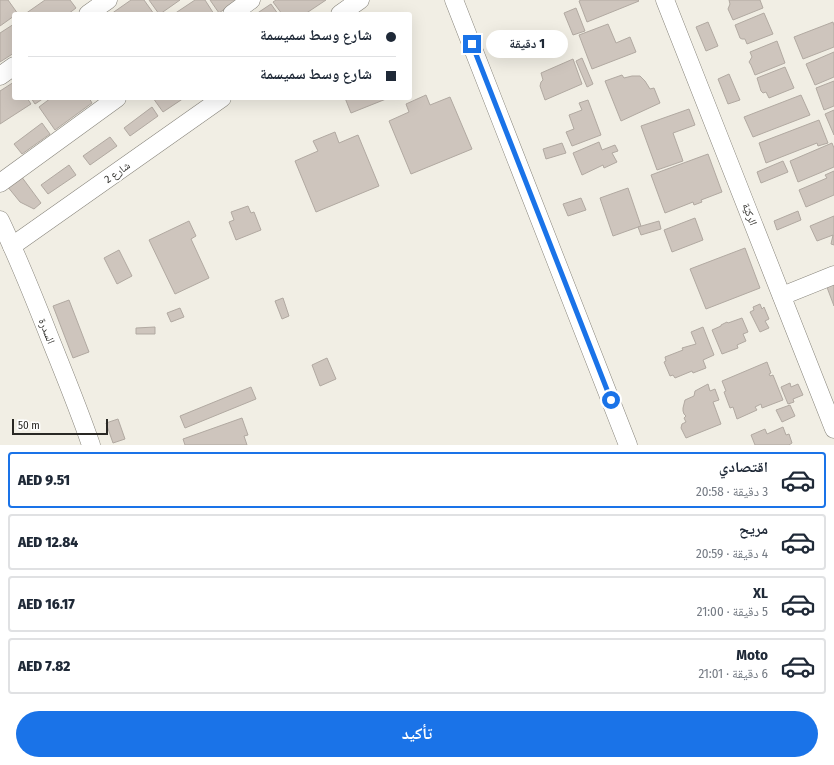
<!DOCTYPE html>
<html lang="ar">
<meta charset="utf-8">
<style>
body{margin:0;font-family:"Fira Sans Condensed","Noto Naskh Arabic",sans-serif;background:#f2f2f3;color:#1f2937;direction:rtl;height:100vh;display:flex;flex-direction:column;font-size:15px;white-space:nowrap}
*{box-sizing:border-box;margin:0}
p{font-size:13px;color:#747a83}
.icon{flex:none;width:22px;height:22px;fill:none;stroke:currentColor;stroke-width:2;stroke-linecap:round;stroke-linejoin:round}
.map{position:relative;height:445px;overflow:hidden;direction:ltr}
.side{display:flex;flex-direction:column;background:#fff;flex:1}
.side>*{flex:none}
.hud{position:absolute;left:12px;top:12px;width:400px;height:88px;border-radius:4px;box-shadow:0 4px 16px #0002;direction:rtl;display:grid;align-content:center;height:88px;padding:0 16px;background:#fff}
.scale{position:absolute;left:12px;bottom:10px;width:96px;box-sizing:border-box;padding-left:4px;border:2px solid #292824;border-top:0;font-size:11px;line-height:14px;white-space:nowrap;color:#292824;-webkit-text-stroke:3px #fff;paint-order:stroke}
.end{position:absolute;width:18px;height:18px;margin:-9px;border:5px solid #1a73e8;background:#fff;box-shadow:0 0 0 2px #fff}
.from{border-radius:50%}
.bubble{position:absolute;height:28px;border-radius:14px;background:#fff;box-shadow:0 4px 16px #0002;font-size:13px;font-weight:800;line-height:28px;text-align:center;direction:rtl}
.hud b{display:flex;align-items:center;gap:14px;height:38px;font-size:15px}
.hud b+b{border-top:1px solid #e0e1e3}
.hud i{width:10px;height:10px;background:#1f2937}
ul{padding:7px 0 0;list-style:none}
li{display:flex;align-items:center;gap:12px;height:56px;margin:0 8px 6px;padding:0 8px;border:2px solid #e0e1e3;border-radius:4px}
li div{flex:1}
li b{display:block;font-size:15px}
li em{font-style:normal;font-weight:800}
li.current{border-color:#1a73e8}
li>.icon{width:36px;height:36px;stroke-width:1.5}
.cta{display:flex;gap:8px;margin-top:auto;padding:8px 16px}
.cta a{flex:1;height:46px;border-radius:24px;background:#1a73e8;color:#fff;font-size:16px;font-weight:800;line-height:46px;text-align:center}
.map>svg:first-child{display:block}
.building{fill:#cec5bd;stroke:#b1a9a1}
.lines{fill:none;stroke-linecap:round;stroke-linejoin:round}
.minor-casing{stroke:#88857c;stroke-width:19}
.minor{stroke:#fff;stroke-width:18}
.route{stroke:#1a73e8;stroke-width:5}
.labels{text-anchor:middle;stroke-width:4;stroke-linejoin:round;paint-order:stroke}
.street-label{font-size:11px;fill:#292824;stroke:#fff}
</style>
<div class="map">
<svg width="834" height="445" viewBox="0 0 834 445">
<rect width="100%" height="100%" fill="#f1eee4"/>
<!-- building -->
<g class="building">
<polygon points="0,0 8,0 18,14 14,14 14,16 0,26"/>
<polygon points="45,0 70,0 76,8 68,14 25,14"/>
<polygon points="131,0 144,0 154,14 111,14"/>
<polygon points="149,0 180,0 160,14 159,14"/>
<polygon points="195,0 205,0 214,14 174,14"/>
<polygon points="210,0 237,0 219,13"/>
<polygon points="276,0 326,0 305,14 282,14 273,2"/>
<polygon points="581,0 638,0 639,1 587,22 579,1"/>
<polygon points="729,0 760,0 763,8 733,20 728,9 730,4"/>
<polygon points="271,4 278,14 256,14"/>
<polygon points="576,8 585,31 573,35 564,13"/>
<polygon points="764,13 773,34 747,44 745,39 742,39 740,38 735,25"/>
<polygon points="708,22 718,46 706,51 696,27"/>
<polygon points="833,22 834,26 834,47 803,59 794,37"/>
<polygon points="14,24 14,53 0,62 0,33"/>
<polygon points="608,24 616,43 630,37 636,52 592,69 579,35"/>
<polygon points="777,41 785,63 755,75 751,65 749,62 752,57 750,52"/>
<polygon points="834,52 834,77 815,85 806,64"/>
<polygon points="582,58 593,84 587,87 576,61"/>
<polygon points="573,59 582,84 545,100 540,86 541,82 543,80 541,73"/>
<polygon points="785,67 794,88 769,98 766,92 763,93 761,91 757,78"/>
<polygon points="729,74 740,100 728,104 718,79"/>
<polygon points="622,75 624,78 632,76 640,76 645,81 650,89 654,88 660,103 621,121 605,81"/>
<polygon points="834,81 834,106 824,110 816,88"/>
<polygon points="14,82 14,98 27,98 31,104 0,124 0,91"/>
<polygon points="426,95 430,105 450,97 472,149 411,174 389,121 409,112 406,104"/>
<polygon points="801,95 810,115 753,137 744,117"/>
<polygon points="31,98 44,98 35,104"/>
<polygon points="51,98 89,98 92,103 55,130 39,107"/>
<polygon points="153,98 184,98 163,112"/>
<polygon points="345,98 386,98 386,99 351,113"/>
<polygon points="588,100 601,135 572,146 566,132 574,129 569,115 582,110 579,103"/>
<polygon points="152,107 158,116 130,136 124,128"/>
<polygon points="689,109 695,125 673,133 683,161 657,170 641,126"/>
<polygon points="834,110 834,135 825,114"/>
<polygon points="819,120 828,143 818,146 817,143 766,163 759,143"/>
<polygon points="42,123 50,134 22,154 14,144"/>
<polygon points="335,132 339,143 358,135 379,186 316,212 295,161 318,151 313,141"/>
<polygon points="110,137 117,146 90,165 83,156"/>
<polygon points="599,142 602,150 615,145 618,151 612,153 617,162 604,168 603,165 582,175 573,153"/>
<polygon points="562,143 566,153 546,159 543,149"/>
<polygon points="832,143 834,148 834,167 798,182 790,161"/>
<polygon points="708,154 722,192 701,200 702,202 694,205 693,202 665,213 651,175"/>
<polygon points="783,161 788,172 761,183 757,172"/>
<polygon points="69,165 76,175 48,194 41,185"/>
<polygon points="834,171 834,195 806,207 799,190 827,178 825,175"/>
<polygon points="21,176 41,203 34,209 20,202 7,186"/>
<polygon points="628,188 641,226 613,236 600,198"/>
<polygon points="581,198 586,210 568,216 563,204"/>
<polygon points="248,206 251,213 254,212 261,230 236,240 229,222 234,220 231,212"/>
<polygon points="798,211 801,220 777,230 774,221"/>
<polygon points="834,216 834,245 831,244 833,235 817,241 810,226"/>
<polygon points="695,218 703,240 672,252 664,230"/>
<polygon points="189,221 196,236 191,239 209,278 175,294 149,240"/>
<polygon points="659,221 661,229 641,235 638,227"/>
<polygon points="745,248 760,288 706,309 690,269"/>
<polygon points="119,250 132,276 117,284 104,258"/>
<polygon points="834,279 834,306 825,282"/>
<polygon points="283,298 289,316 282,319 275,301"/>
<polygon points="69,300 89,352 73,358 53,306"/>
<polygon points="760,304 762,309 764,307 769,319 765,321 769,328 760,332 750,312 754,310 753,307"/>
<polygon points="180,308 184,317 171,322 167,313"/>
<polygon points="742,318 748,332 743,334 746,341 737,345 738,348 722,354 712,330 721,326 721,325 727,322 728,323"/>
<polygon points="155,327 155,334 136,334 136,328"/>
<polygon points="703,327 714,355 703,360 706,368 693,373 692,371 675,378 673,375 670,376 664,362 666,361 665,357 683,350 682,348 696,344 691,332"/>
<polygon points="327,358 336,379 320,386 312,365"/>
<polygon points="767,362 771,373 769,374 770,376 773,375 783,400 762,408 761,404 755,407 757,410 737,419 733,407 730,408 724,392 726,391 722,381"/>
<polygon points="790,383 791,387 798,384 803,395 793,399 794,402 788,404 781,387"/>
<polygon points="708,384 710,391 715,389 719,400 713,402 721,424 686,438 681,428 682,424 686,422 684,418 686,416 684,414 683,411 683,408 685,400 694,396 695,391"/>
<polygon points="251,387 256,399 185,428 180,416"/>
<polygon points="790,405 795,416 782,422 776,410"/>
<polygon points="242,418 248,435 244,436 247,445 185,445 183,439"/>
<polygon points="118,419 125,439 113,443 106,423"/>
<polygon points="783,427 786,435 789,434 792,443 789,445 755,445 751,435 765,429 767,434"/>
</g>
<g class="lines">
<defs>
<g id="minor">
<polyline points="454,0 628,445"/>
<polyline points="665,0 834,429"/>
<polyline points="88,14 108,0"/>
<polyline points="232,14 251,0"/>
<polyline points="340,14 360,0"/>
<polyline points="0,76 14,66"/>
<polyline points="0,183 117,98"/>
<path d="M 0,220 C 19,260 35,300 51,341 C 65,376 79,410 91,445"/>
<polyline points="12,246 222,98"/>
<polyline points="782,296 834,275"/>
</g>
</defs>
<!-- minor casing -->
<use href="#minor" class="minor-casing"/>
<!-- minor -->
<use href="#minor" class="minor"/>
</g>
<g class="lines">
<!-- route -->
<polyline class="route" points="472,44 611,400"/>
</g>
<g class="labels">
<!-- street labels -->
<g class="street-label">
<text transform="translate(117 172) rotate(-35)" y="4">شارع 2</text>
<text transform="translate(750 214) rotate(69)" y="4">الركيّة</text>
<text transform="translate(47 331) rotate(68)" y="4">السدرة</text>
</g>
</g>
</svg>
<div class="scale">50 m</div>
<i class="end from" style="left:611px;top:400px"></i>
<i class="end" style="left:472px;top:44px"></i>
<div class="bubble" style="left:486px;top:30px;width:82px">1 دقيقة</div>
<div class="hud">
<b><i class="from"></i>شارع وسط سميسمة</b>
<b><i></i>شارع وسط سميسمة</b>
</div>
</div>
<section class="side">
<ul>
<li class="current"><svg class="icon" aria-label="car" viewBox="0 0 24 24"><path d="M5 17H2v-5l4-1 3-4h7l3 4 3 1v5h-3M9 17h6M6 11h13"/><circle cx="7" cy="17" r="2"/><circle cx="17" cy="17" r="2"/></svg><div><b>اقتصادي</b><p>3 دقيقة · 20:58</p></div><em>AED 9.51</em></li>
<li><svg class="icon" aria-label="car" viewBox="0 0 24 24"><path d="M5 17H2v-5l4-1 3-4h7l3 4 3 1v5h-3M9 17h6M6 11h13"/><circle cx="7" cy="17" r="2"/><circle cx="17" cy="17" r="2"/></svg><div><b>مريح</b><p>4 دقيقة · 20:59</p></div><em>AED 12.84</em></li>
<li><svg class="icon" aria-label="car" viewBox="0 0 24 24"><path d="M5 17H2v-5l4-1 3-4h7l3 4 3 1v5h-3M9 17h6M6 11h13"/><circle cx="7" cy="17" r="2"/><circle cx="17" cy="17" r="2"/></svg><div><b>XL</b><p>5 دقيقة · 21:00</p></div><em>AED 16.17</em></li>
<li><svg class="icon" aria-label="car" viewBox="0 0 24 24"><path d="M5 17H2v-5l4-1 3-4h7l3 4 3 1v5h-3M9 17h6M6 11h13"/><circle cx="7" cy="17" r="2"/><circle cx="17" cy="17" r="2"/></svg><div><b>Moto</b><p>6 دقيقة · 21:01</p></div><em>AED 7.82</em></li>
</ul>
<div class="cta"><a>تأكيد</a></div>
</section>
